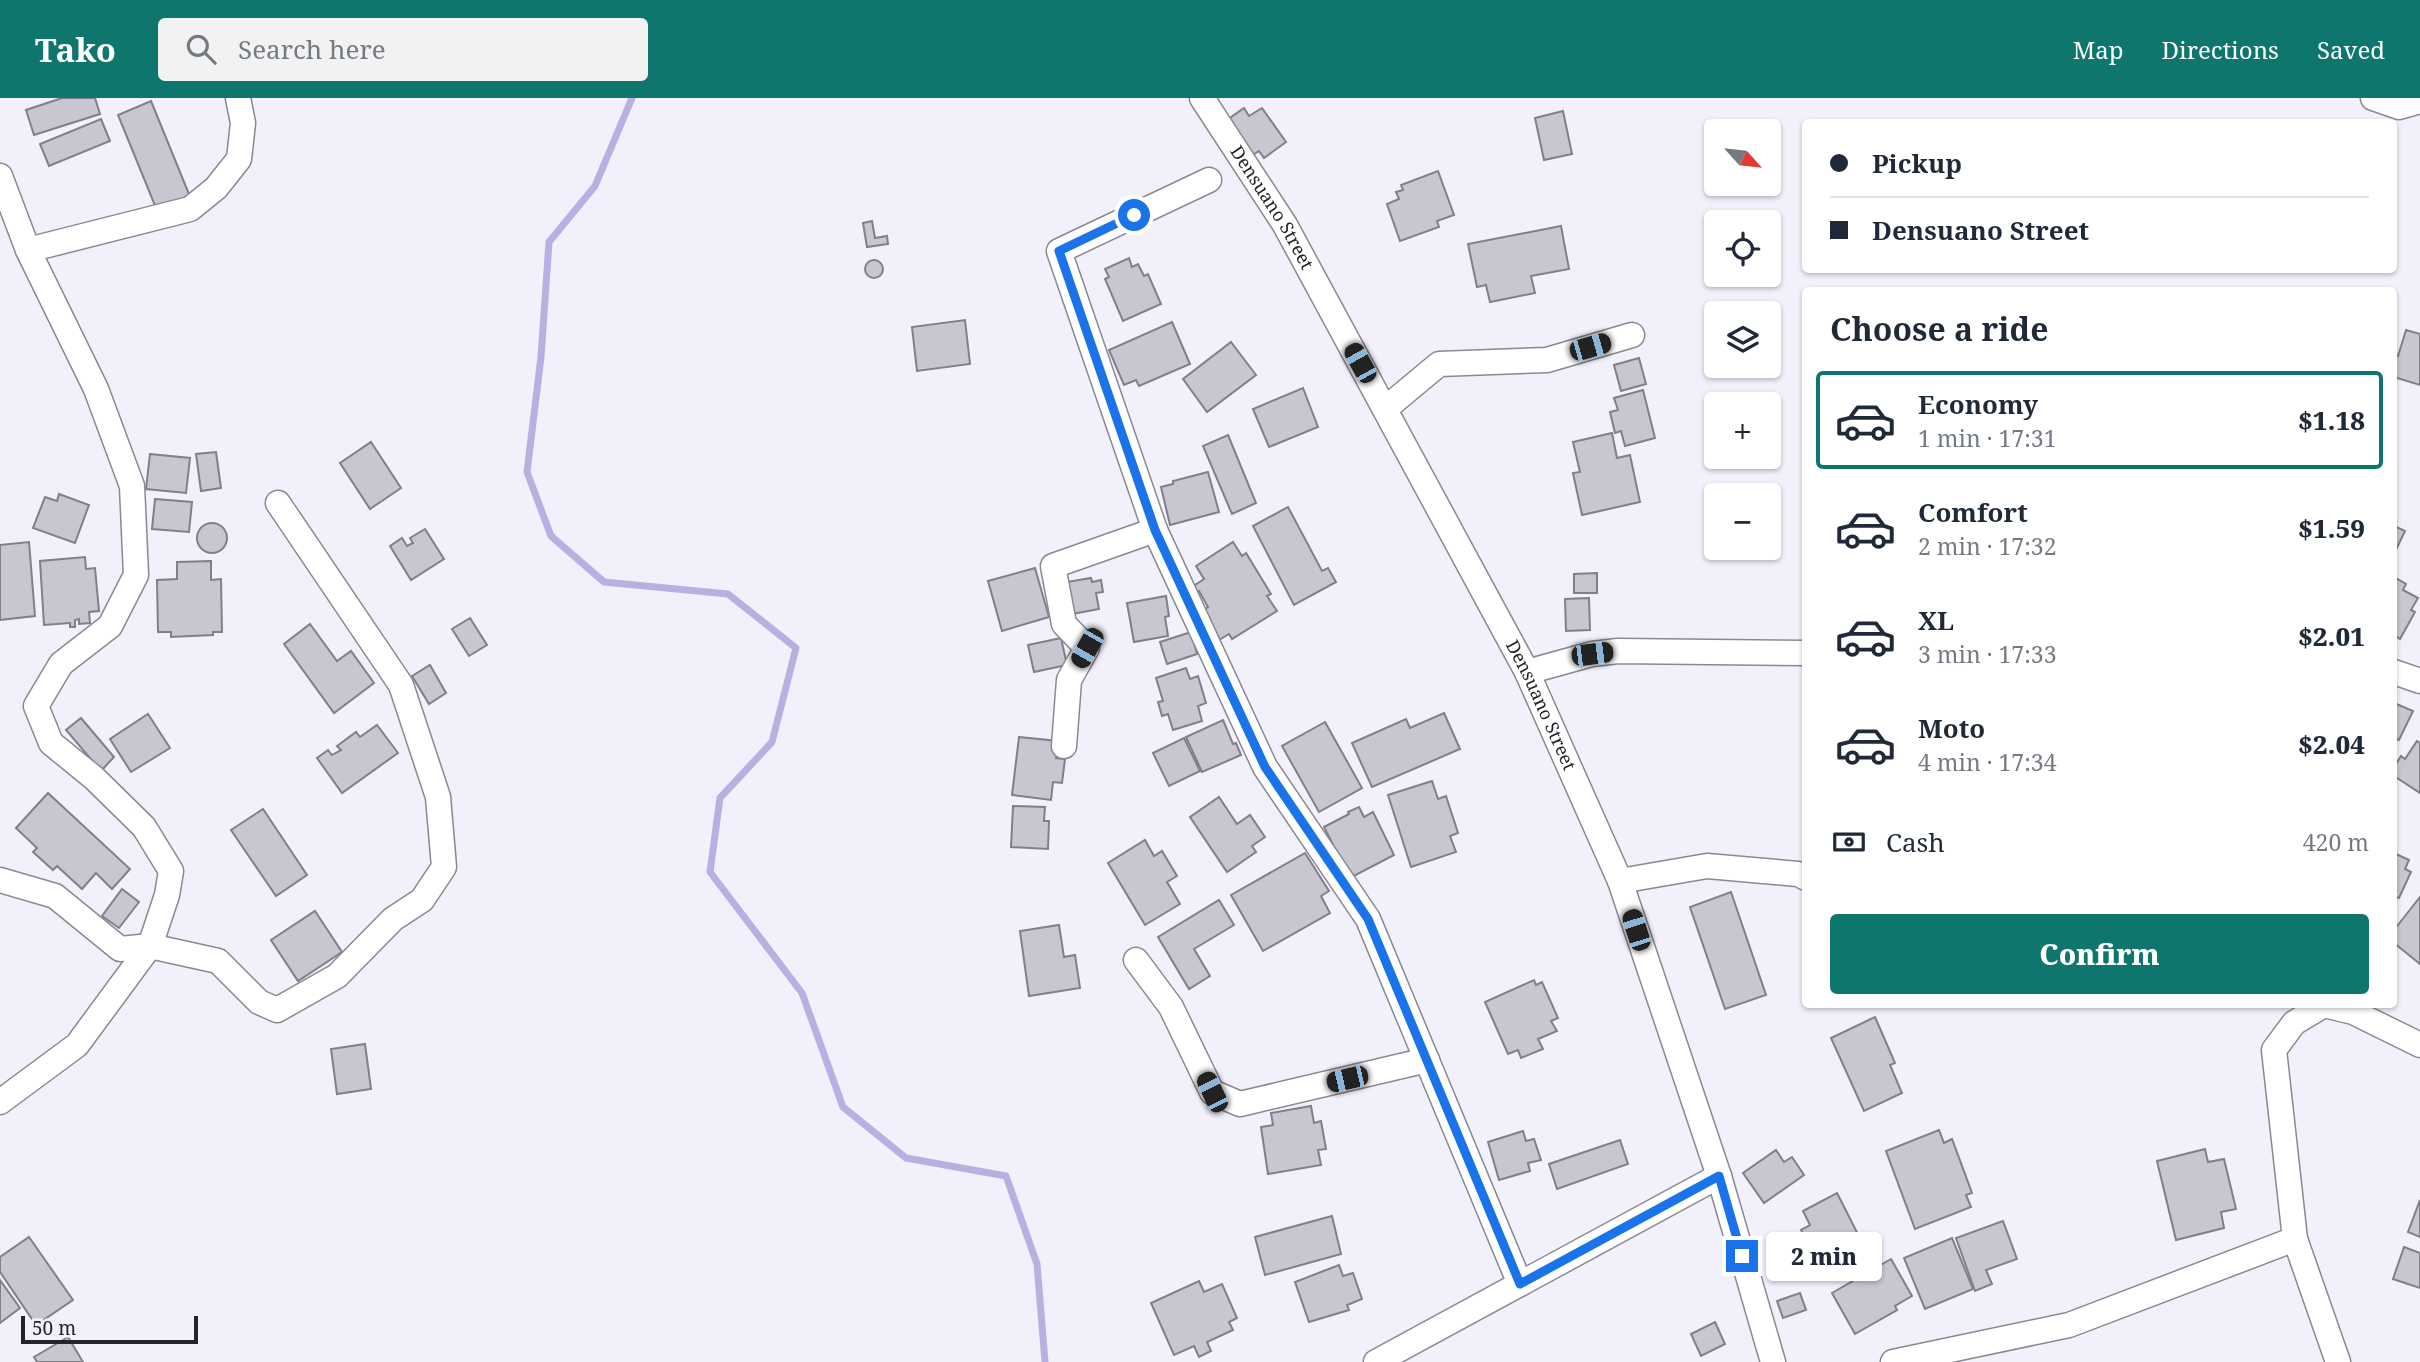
<!DOCTYPE html>
<meta charset="utf-8">
<style>
body{margin:0;font-family:"Noto Serif",serif;background:#f2f2f3;color:#1f2937;height:100vh;display:flex;flex-direction:column;font-size:26px;white-space:nowrap}
*{box-sizing:border-box;margin:0}
p{font-size:23px;color:#747a83}
.icon{flex:none;width:38px;height:38px;fill:none;stroke:currentColor;stroke-width:2;stroke-linecap:round;stroke-linejoin:round}
.map{position:relative;flex:1;overflow:hidden}
.drawer{position:absolute;left:1802px;top:189px;width:595px;height:721px;display:flex;flex-direction:column;background:#fff;border-radius:7px;box-shadow:0 2px 5px #0004}
.drawer>*{flex:none}
.top-card{position:absolute;left:1802px;top:21px;width:595px;height:154px;border-radius:7px;box-shadow:0 2px 5px #0004;display:grid;align-content:center;height:154px;padding:0 28px;background:#fff}
.needle{width:46px;rotate:117deg}
.buttons{position:absolute;left:1704px;top:21px;display:grid;gap:14px}
.buttons a{display:grid;place-items:center;width:77px;height:77px;border-radius:7px;background:#fff;box-shadow:0 2px 5px #0004;font-size:35px}
.scale{position:absolute;left:21px;bottom:18px;width:177px;box-sizing:border-box;padding-left:7px;border:4px solid #242428;border-top:0;font-size:19px;line-height:24px;white-space:nowrap;color:#242428;-webkit-text-stroke:5px #f2f0fb;paint-order:stroke}
.end{position:absolute;width:32px;height:32px;margin:-16px;border:9px solid #1a73e8;background:#fff;box-shadow:0 0 0 4px #fff}
.from{border-radius:50%}
.bubble{position:absolute;height:49px;border-radius:7px;background:#fff;box-shadow:0 2px 5px #0004;font-size:23px;font-weight:800;line-height:49px;text-align:center}
.car{position:absolute;width:21px;height:42px;margin:-21px -10px;border-radius:9px;box-shadow:0 0 5px 2px #0007;background:linear-gradient(#222 24%,#8ab4d8 0 40%,#222 0 76%,#8ab4d8 0 86%,#222 0)}
.top-card b{display:flex;align-items:center;gap:24px;height:66px;font-size:26px}
.top-card b+b{border-top:2px solid #e0e1e3}
.top-card i{width:18px;height:18px;background:#1f2937}
ul{padding:0;list-style:none}
li{display:flex;align-items:center;gap:21px;height:98px;margin:0 14px 10px;padding:0 14px;border:4px solid transparent;border-radius:7px}
li div{flex:1}
li b{display:block;font-size:26px}
li em{font-style:normal;font-weight:800}
li.active{border-color:#0f766e}
li>.icon{width:63px;height:63px;stroke-width:1.5}
h2{padding:0 28px;font-size:32px;line-height:84px}
.pay{display:flex;align-items:center;gap:18px;height:77px;padding:0 28px;font-size:26px}
.pay p{margin-inline-start:auto}
.button{display:flex;gap:14px;margin-top:auto;padding:14px 28px}
.button a{flex:1;height:80px;border-radius:7px;background:#0f766e;color:#fff;font-size:28px;font-weight:800;line-height:80px;text-align:center}
header{display:flex;align-items:center;gap:42px;box-sizing:border-box;height:98px;padding:0 35px;background:#0f766e;color:#fff}
header strong{font-size:33px}
nav{display:flex;gap:38px;margin-inline-start:auto;font-size:24px}
.search{width:490px;height:63px;background:#f2f2f3;display:flex;align-items:center;gap:18px;box-sizing:border-box;padding:0 24px;border-radius:7px;color:#747a83;font-size:26px}
.map>svg:first-child{display:block}
.lines{fill:none;stroke-linecap:round;stroke-linejoin:round}
.stream{stroke:#baafe2;stroke-width:7}
.building{fill:#c8c6d1;stroke:#817f89;stroke-width:2}
.minor-casing{stroke:#8a8892;stroke-width:27}
.minor{stroke:#fff;stroke-width:24}
.route{stroke:#1a73e8;stroke-width:9}
.labels{text-anchor:middle;stroke-width:6;stroke-linejoin:round;paint-order:stroke}
.street-label{font-size:18px;fill:#242428;stroke:#f2f0fb}
</style>
<header>
<strong>Tako</strong>
<div class="search"><svg class="icon" aria-label="search" viewBox="0 0 24 24"><circle cx="10" cy="10" r="6"/><path d="M15 15l6 6"/></svg>Search here</div>
<nav><a>Map</a><a>Directions</a><a>Saved</a></nav>
</header>
<div class="map">
<svg width="2420" height="1264" viewBox="0 0 2420 1264">
<rect width="100%" height="100%" fill="#f2f0fb"/>
<g class="lines">
<!-- stream -->
<polyline class="stream" points="632,0 595,88 549,144 541,259 527,374 551,438 604,484 728,496 796,550 772,644 720,700 710,774 802,895 843,1009 906,1060 1006,1078 1037,1166 1045,1264"/>
</g>
<!-- building -->
<g class="building">
<polygon points="62,0 95,0 100,16 34,37 26,12"/>
<polygon points="151,3 191,101 158,115 118,17"/>
<polygon points="1244,10 1249,18 1262,10 1286,44 1264,60 1259,53 1245,62 1220,27"/>
<polygon points="1563,13 1572,56 1544,62 1535,20"/>
<polygon points="101,21 110,43 49,68 40,46"/>
<polygon points="1438,73 1454,117 1437,123 1439,129 1400,143 1387,106 1399,101 1396,94 1403,92 1401,87"/>
<polygon points="872,123 875,140 887,138 888,146 867,149 863,125"/>
<polygon points="1561,128 1569,171 1531,178 1535,195 1490,204 1486,187 1477,189 1468,146"/>
<polygon points="1129,160 1132,169 1138,166 1144,178 1148,176 1161,206 1123,223 1105,181 1109,179 1105,171"/>
<circle cx="874" cy="171" r="9"/>
<polygon points="965,222 970,266 917,273 912,229"/>
<polygon points="1172,224 1190,266 1139,288 1136,282 1124,287 1109,252"/>
<polygon points="2406,232 2420,236 2420,287 2394,279 2394,257 2398,258"/>
<polygon points="1231,244 1256,277 1207,314 1183,281"/>
<polygon points="1639,260 1646,286 1621,293 1614,267"/>
<polygon points="1303,290 1318,329 1269,349 1253,311"/>
<polygon points="1643,292 1655,340 1625,348 1621,333 1615,335 1610,314 1618,312 1614,300"/>
<polygon points="1612,335 1617,360 1630,357 1640,404 1582,417 1573,375 1580,374 1573,344"/>
<polygon points="1228,337 1256,405 1232,416 1203,348"/>
<polygon points="371,344 401,390 370,411 340,365"/>
<polygon points="216,354 221,390 201,393 196,356"/>
<polygon points="150,356 190,360 186,395 146,391"/>
<polygon points="1208,374 1219,414 1170,427 1161,389 1173,386 1173,383"/>
<polygon points="59,396 89,407 75,445 33,430 45,399 57,403"/>
<polygon points="155,401 192,404 189,434 152,431"/>
<polygon points="1288,409 1322,473 1328,470 1336,484 1294,507 1253,428"/>
<circle cx="212" cy="440" r="15"/>
<polygon points="2394,428 2405,433 2394,456"/>
<polygon points="425,431 444,461 411,482 390,448 402,440 407,448 413,445 410,440"/>
<polygon points="29,444 35,518 0,522 0,447"/>
<polygon points="1233,444 1242,458 1246,455 1271,496 1267,498 1277,513 1232,541 1229,536 1219,542 1201,513 1208,509 1199,493 1196,495 1192,489 1204,481 1196,468"/>
<polygon points="85,459 86,471 95,470 99,513 89,514 90,525 79,526 79,521 75,522 75,529 70,529 70,525 44,527 40,463"/>
<polygon points="211,463 211,482 221,481 222,534 213,534 213,537 171,539 171,534 158,534 157,482 177,481 177,464"/>
<polygon points="1035,470 1049,519 1002,533 988,483"/>
<polygon points="1597,475 1597,495 1574,495 1574,476"/>
<polygon points="2394,479 2406,486 2403,492 2418,500 2411,512 2415,514 2400,541 2394,537"/>
<polygon points="1091,480 1092,484 1101,482 1103,494 1096,495 1099,511 1072,516 1067,484"/>
<polygon points="1166,498 1169,518 1165,519 1168,538 1134,544 1127,505"/>
<polygon points="1589,500 1590,532 1566,533 1565,501"/>
<polygon points="470,520 487,547 469,558 452,531"/>
<polygon points="310,526 337,563 351,553 374,585 334,615 284,546"/>
<polygon points="1191,534 1197,556 1167,566 1160,544"/>
<polygon points="1061,540 1067,567 1034,574 1028,547"/>
<polygon points="430,567 446,595 429,606 412,578"/>
<polygon points="1186,570 1190,581 1198,578 1206,605 1198,608 1202,623 1173,632 1168,616 1162,618 1158,604 1163,603 1156,580"/>
<polygon points="2394,605 2413,613 2399,642 2394,640"/>
<polygon points="1444,615 1460,651 1372,689 1352,645 1406,621 1410,630"/>
<polygon points="148,616 170,650 131,674 110,641"/>
<polygon points="81,620 114,659 101,673 66,632"/>
<polygon points="1223,622 1233,646 1236,645 1241,657 1202,674 1186,639"/>
<polygon points="1325,624 1362,690 1319,714 1282,648"/>
<polygon points="377,627 398,655 342,695 317,660 328,652 332,657 341,652 337,648 356,634 360,639"/>
<polygon points="1019,639 1058,643 1056,660 1065,661 1062,685 1053,684 1051,702 1012,697"/>
<polygon points="1184,640 1200,673 1169,688 1153,655"/>
<polygon points="2417,643 2420,645 2420,695 2394,678 2394,669 2401,658 2405,661"/>
<polygon points="1432,683 1438,701 1446,698 1458,735 1450,738 1456,754 1411,769 1388,697"/>
<polygon points="48,695 130,771 112,791 96,775 82,791 57,768 53,772 33,754 37,750 16,730"/>
<polygon points="1219,699 1237,726 1250,717 1265,739 1252,748 1256,754 1227,774 1190,719"/>
<polygon points="1013,708 1045,709 1044,723 1049,723 1048,751 1011,749"/>
<polygon points="1359,709 1364,719 1373,714 1394,757 1350,780 1324,729 1349,716 1348,714"/>
<polygon points="263,711 307,777 276,798 231,732"/>
<polygon points="1145,742 1154,758 1162,753 1177,778 1167,784 1180,806 1145,827 1108,765"/>
<polygon points="1305,755 1329,793 1321,798 1330,815 1263,853 1231,797"/>
<polygon points="2394,755 2409,762 2405,771 2411,774 2399,800 2394,798"/>
<polygon points="122,791 139,804 119,830 102,818"/>
<polygon points="1731,794 1766,897 1725,911 1690,809"/>
<polygon points="2420,799 2420,866 2394,845 2394,832"/>
<polygon points="1219,802 1234,827 1194,851 1210,878 1189,891 1158,839"/>
<polygon points="315,813 342,854 298,883 271,842"/>
<polygon points="1059,827 1064,859 1075,857 1080,890 1029,898 1020,833"/>
<polygon points="1534,882 1536,887 1542,884 1558,920 1551,923 1557,933 1538,941 1543,951 1521,960 1518,952 1508,956 1485,904"/>
<polygon points="1875,919 1895,965 1890,967 1902,995 1864,1013 1831,940"/>
<polygon points="365,946 371,991 337,996 331,951"/>
<polygon points="1311,1008 1314,1025 1321,1023 1326,1051 1318,1052 1321,1067 1268,1076 1261,1029 1273,1027 1271,1015"/>
<polygon points="1939,1032 1944,1045 1952,1041 1972,1095 1966,1097 1971,1109 1915,1131 1886,1053"/>
<polygon points="1523,1033 1526,1043 1534,1041 1541,1062 1528,1065 1530,1073 1499,1082 1488,1044"/>
<polygon points="1620,1042 1628,1066 1557,1091 1549,1066"/>
<polygon points="2205,1051 2208,1064 2224,1061 2236,1111 2221,1114 2224,1130 2176,1142 2157,1063"/>
<polygon points="1776,1052 1784,1064 1792,1059 1804,1077 1764,1105 1743,1075"/>
<polygon points="1837,1095 1868,1156 1835,1174 1824,1152 1814,1157 1801,1132 1810,1127 1803,1113"/>
<polygon points="2420,1102 2420,1139 2408,1134"/>
<polygon points="1332,1118 1341,1156 1265,1177 1255,1139"/>
<polygon points="2003,1123 2017,1161 1986,1172 1992,1186 1975,1193 1956,1140"/>
<polygon points="29,1139 73,1202 36,1227 0,1174 0,1159"/>
<polygon points="1952,1140 1973,1191 1925,1211 1904,1160"/>
<polygon points="2404,1149 2420,1155 2420,1190 2393,1181"/>
<polygon points="1891,1161 1912,1198 1895,1208 1897,1212 1855,1236 1832,1195"/>
<polygon points="1339,1167 1343,1178 1353,1175 1362,1201 1347,1207 1349,1212 1309,1224 1295,1184"/>
<polygon points="0,1182 20,1210 0,1225"/>
<polygon points="1199,1183 1204,1194 1222,1186 1237,1220 1229,1224 1233,1232 1207,1244 1211,1253 1199,1259 1194,1248 1174,1257 1151,1205"/>
<polygon points="1800,1195 1806,1212 1783,1220 1777,1203"/>
<polygon points="1715,1224 1725,1246 1701,1258 1691,1236"/>
<polygon points="68,1239 83,1264 37,1264 34,1259"/>
</g>
<g class="lines">
<defs>
<g id="minor">
<path id="s1" d="M 1202,0 L 1285,127 L 1527,574 L 1620,783 L 1719,1078 L 1773,1264"/>
<polyline points="2373,0 2399,9 2420,3"/>
<polyline points="0,78 28,152 96,291 132,388 136,477 110,528 61,566 36,608 51,645 94,680 144,729 171,773 167,797 150,848 77,947 0,1004"/>
<polyline points="1209,82 1059,153 1155,432 1265,669 1368,821 1520,1186"/>
<polyline points="28,152 190,111 216,90 239,61 243,25 238,0"/>
<polyline points="1385,311 1439,266 1547,262 1632,237"/>
<polyline points="1527,574 1592,556 1618,553 1806,555"/>
<polyline points="2394,574 2420,583"/>
<polyline points="1064,648 1069,582 1087,550 1064,526 1053,468 1155,432"/>
<polyline points="0,782 55,798 120,851 150,848 218,863 259,904 277,912 337,878 393,821 422,802 444,769 438,699 401,587 278,405"/>
<polyline points="1620,783 1707,768 1798,776 1806,780"/>
<polyline points="1136,862 1171,909 1212,994 1240,1006 1427,962"/>
<polyline points="1376,1264 1719,1078"/>
<polyline points="1893,1264 2069,1227 2295,1141"/>
<polyline points="2338,1264 2295,1141 2274,952 2294,925 2324,907 2353,914 2420,947"/>
</g>
</defs>
<!-- minor casing -->
<use href="#minor" class="minor-casing"/>
<!-- minor -->
<use href="#minor" class="minor"/>
</g>
<g class="lines">
<!-- route -->
<polyline class="route" points="1134,117 1059,153 1155,432 1265,669 1368,821 1520,1186 1719,1078 1742,1158"/>
</g>
<g class="labels">
<!-- street labels -->
<g class="street-label">
<text dy="6" stroke="none"><textPath href="#s1" startOffset="130">Densuano Street</textPath></text>
<text dy="6" stroke="none"><textPath href="#s1" startOffset="696">Densuano Street</textPath></text>
</g>
</g>
</svg>
<div class="buttons">
<a><svg class="needle" viewBox="-14 -14 28 28"><path d="M0-13l5 13h-10z" fill="#e53935"/><path d="M0 13l5-13h-10z" fill="#747a83"/></svg></a>
<a><svg class="icon" aria-label="locate" viewBox="0 0 24 24"><circle cx="12" cy="12" r="6"/><path d="M12 2v4M12 18v4M2 12h4M18 12h4"/></svg></a>
<a><svg class="icon" aria-label="layers" viewBox="0 0 24 24"><path d="M12 4l9 5-9 5-9-5zM3 14l9 5 9-5"/></svg></a>
<a>+</a>
<a>−</a>
</div>
<div class="scale">50 m</div>
<i class="end from" style="left:1134px;top:117px"></i>
<i class="end" style="left:1742px;top:1158px"></i>
<div class="bubble" style="left:1766px;top:1134px;width:116px">2 min</div>
<i class="car" style="left:1590px;top:249px;rotate:74deg"></i>
<i class="car" style="left:1360px;top:265px;rotate:331deg"></i>
<i class="car" style="left:1087px;top:550px;rotate:210deg"></i>
<i class="car" style="left:1592px;top:556px;rotate:83deg"></i>
<i class="car" style="left:1636px;top:832px;rotate:342deg"></i>
<i class="car" style="left:1347px;top:981px;rotate:257deg"></i>
<i class="car" style="left:1212px;top:994px;rotate:334deg"></i>
<div class="top-card">
<b><i class="from"></i>Pickup</b>
<b><i></i>Densuano Street</b>
</div>
<section class="drawer">
<h2>Choose a ride</h2>
<ul>
<li class="active"><svg class="icon" aria-label="car" viewBox="0 0 24 24"><path d="M5 17H2v-5l4-1 3-4h7l3 4 3 1v5h-3M9 17h6M6 11h13"/><circle cx="7" cy="17" r="2"/><circle cx="17" cy="17" r="2"/></svg><div><b>Economy</b><p>1 min · 17:31</p></div><em>$1.18</em></li>
<li><svg class="icon" aria-label="car" viewBox="0 0 24 24"><path d="M5 17H2v-5l4-1 3-4h7l3 4 3 1v5h-3M9 17h6M6 11h13"/><circle cx="7" cy="17" r="2"/><circle cx="17" cy="17" r="2"/></svg><div><b>Comfort</b><p>2 min · 17:32</p></div><em>$1.59</em></li>
<li><svg class="icon" aria-label="car" viewBox="0 0 24 24"><path d="M5 17H2v-5l4-1 3-4h7l3 4 3 1v5h-3M9 17h6M6 11h13"/><circle cx="7" cy="17" r="2"/><circle cx="17" cy="17" r="2"/></svg><div><b>XL</b><p>3 min · 17:33</p></div><em>$2.01</em></li>
<li><svg class="icon" aria-label="car" viewBox="0 0 24 24"><path d="M5 17H2v-5l4-1 3-4h7l3 4 3 1v5h-3M9 17h6M6 11h13"/><circle cx="7" cy="17" r="2"/><circle cx="17" cy="17" r="2"/></svg><div><b>Moto</b><p>4 min · 17:34</p></div><em>$2.04</em></li>
</ul>
<div class="pay"><svg class="icon" aria-label="cash" viewBox="0 0 24 24"><path d="M3 7h18v10H3z"/><circle cx="12" cy="12" r="2"/></svg>Cash<p>420 m</p></div>
<div class="button"><a>Confirm</a></div>
</section>
</div>
